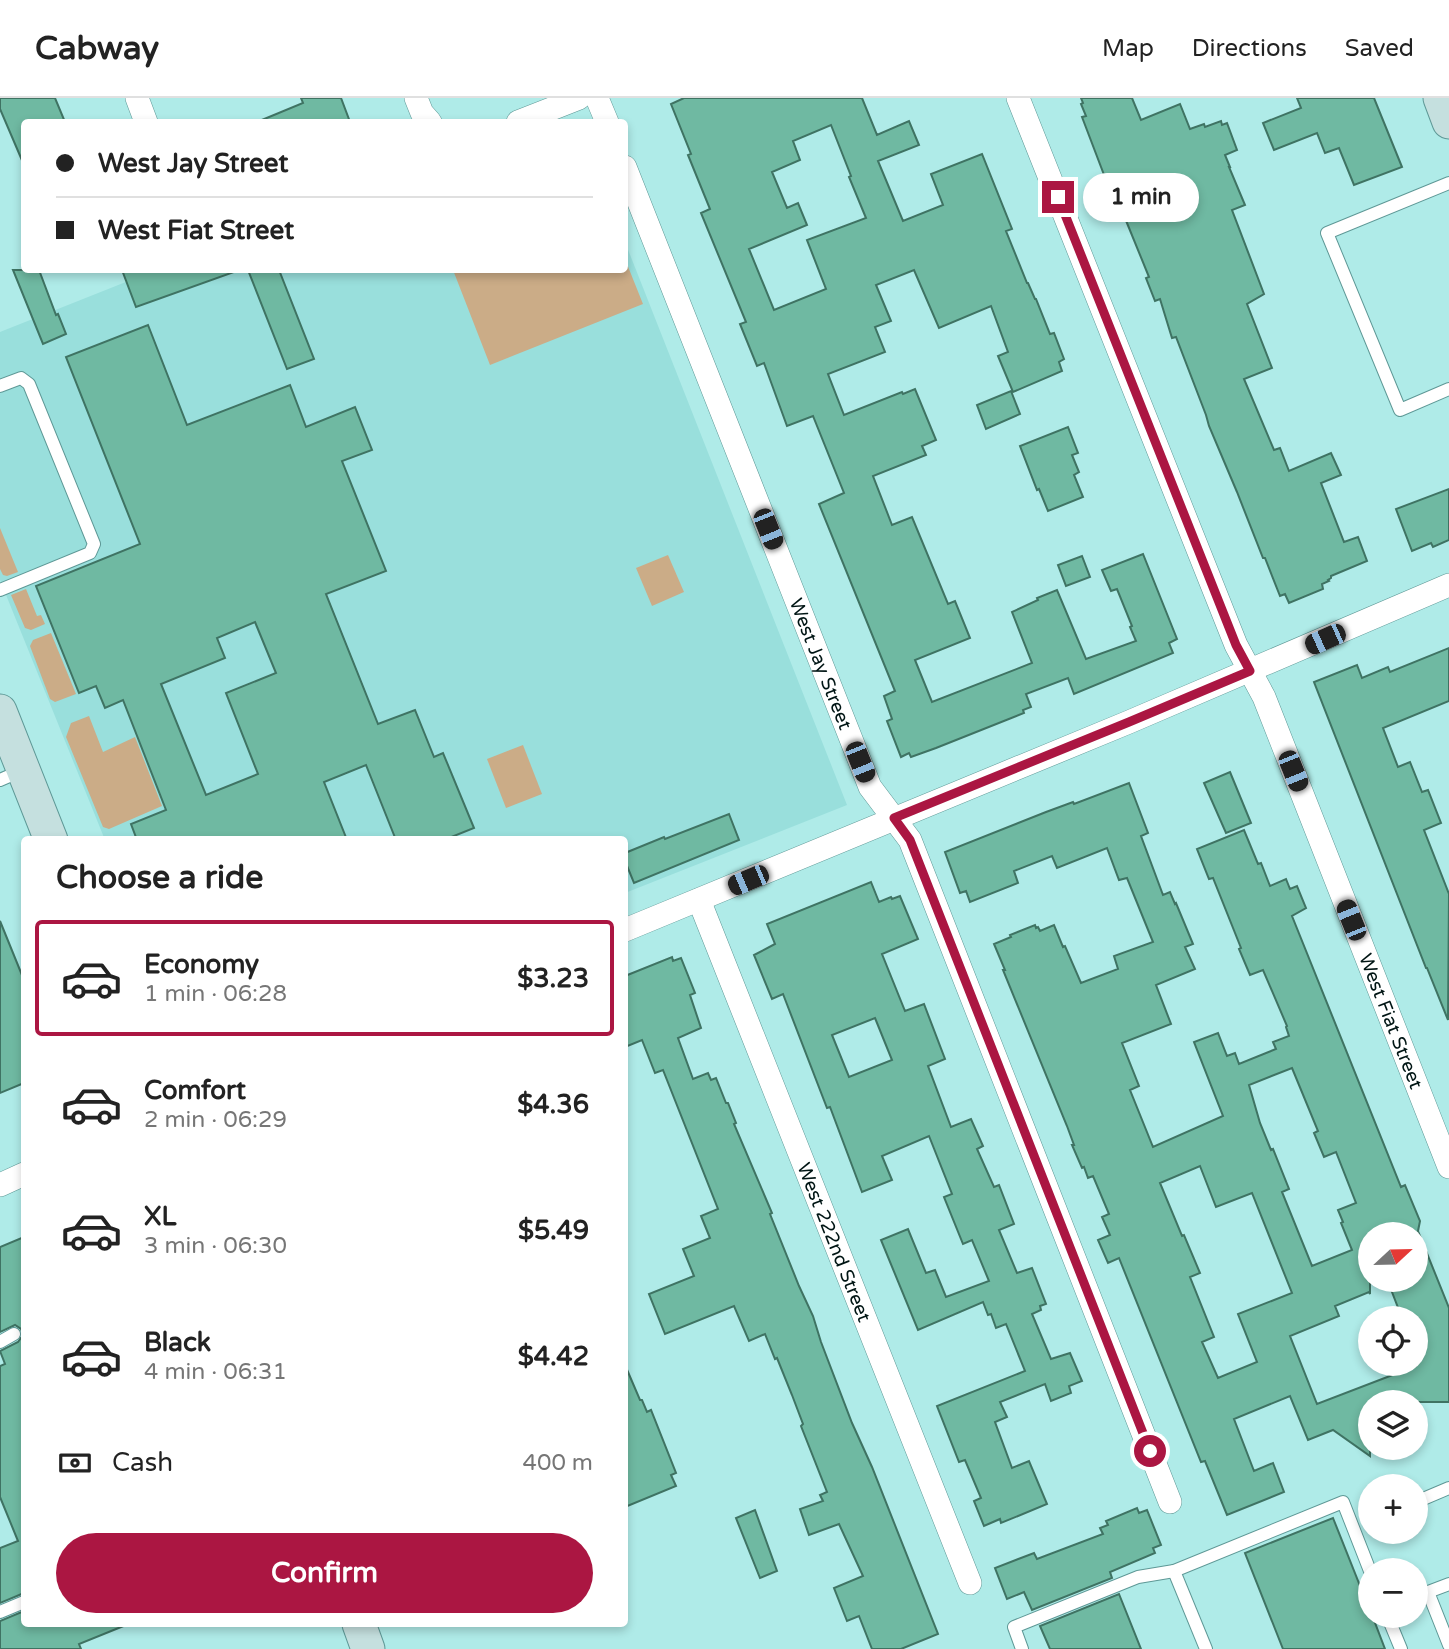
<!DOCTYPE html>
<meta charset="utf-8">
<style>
body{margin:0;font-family:"Varela Round",sans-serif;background:#f2f2f2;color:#222;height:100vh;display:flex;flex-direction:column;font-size:26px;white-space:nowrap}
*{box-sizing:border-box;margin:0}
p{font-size:23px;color:#767676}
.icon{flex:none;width:38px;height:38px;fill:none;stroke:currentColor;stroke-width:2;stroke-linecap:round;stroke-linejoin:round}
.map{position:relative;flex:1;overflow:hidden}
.panel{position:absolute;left:21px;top:738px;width:607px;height:791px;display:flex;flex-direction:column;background:#fff;border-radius:7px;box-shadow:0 4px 10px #0003}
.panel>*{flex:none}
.banner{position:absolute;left:21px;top:21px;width:607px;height:154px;border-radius:7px;box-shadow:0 4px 10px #0003;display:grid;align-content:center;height:154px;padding:0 35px;background:#fff}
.needle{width:46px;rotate:68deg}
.controls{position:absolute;left:1358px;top:1124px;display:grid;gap:14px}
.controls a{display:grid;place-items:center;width:70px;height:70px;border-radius:50%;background:#fff;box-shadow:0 4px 10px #0003;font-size:35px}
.end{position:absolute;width:32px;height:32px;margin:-16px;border:9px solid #ab1642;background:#fff;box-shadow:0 0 0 4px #fff}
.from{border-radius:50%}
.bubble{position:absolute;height:49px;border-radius:24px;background:#fff;box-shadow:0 4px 10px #0003;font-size:23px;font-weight:700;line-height:49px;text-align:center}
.car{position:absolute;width:21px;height:42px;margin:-21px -10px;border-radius:9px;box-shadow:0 0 5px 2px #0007;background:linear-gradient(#222 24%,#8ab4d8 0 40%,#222 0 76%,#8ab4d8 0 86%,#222 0)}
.banner b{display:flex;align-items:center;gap:24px;height:66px;font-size:26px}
.banner b+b{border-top:2px solid #e0e0e0}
.banner i{width:18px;height:18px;background:#222}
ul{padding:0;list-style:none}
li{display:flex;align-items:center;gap:21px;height:116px;margin:0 14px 10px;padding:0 21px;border:4px solid transparent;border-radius:7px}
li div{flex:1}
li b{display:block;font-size:26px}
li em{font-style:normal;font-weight:700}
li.selected{border-color:#ab1642}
li>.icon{width:63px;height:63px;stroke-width:1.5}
h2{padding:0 35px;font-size:32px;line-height:84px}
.pay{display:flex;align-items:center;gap:18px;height:77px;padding:0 35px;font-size:26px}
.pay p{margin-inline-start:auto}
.button{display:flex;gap:14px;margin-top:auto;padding:14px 35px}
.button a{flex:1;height:80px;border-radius:42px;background:#ab1642;color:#fff;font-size:28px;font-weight:700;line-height:80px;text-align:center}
header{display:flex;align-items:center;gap:42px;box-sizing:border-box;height:98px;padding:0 35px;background:#fff;border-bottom:2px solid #e0e0e0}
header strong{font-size:33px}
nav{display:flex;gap:38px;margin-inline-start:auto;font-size:24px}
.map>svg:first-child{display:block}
.built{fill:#99dfdc}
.green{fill:#cbac87}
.building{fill:#6fb9a2;stroke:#3f7363;stroke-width:2;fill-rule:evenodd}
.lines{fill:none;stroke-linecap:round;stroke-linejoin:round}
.lane-casing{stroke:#5e9896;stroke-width:14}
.street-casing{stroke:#5e9896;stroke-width:24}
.secondary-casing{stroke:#5e9896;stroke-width:35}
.lane{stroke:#fff;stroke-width:12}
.street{stroke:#fff;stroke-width:23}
.secondary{stroke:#c5e0df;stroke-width:33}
.route{stroke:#ab1642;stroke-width:9}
.labels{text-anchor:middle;stroke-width:7;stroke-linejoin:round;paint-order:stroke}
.street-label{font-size:19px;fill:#001514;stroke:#fff}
</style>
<header>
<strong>Cabway</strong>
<nav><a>Map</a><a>Directions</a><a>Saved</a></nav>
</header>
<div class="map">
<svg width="1449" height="1551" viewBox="0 0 1449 1551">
<rect width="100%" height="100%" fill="#afebe8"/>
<!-- built -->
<polygon class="built" points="625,144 847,707 625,795 625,742 105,742 0,482 0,234 156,172 625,172"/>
<!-- green -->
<g class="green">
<polygon points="625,161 643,206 490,267 453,172 625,172"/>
<polygon points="0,430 18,474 7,478 3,477 0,471"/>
<polygon points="668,457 684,494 652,508 636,470"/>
<polygon points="26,491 37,518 41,517 45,526 31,532 25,530 11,497"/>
<polygon points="51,535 76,596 55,604 50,601 30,548 33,542"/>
<polygon points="89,618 103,654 135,639 162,708 109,731 103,729 66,639 71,625"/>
<polygon points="523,647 542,696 506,710 487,661"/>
</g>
<!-- building -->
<g class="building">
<polygon points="0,0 55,0 65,24 24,24 24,67 0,11"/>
<polygon points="301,0 341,0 350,24 257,24 303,5"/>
<path d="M 684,0 L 862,0 L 877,37 L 909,23 L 919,47 L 878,63 L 903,123 L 943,107 L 931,76 L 982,56 L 1012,131 L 1006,133 L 1027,185 L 1028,185 L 1035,201 L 1036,201 L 1050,236 L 1054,235 L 1064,261 L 1059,264 L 1062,273 L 1013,294 L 998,258 L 1008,254 L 991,208 L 939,230 L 914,172 L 876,187 L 891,223 L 875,229 L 885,254 L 828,276 L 844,317 L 902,294 L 903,296 L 915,291 L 936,342 L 922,348 L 926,357 L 873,378 L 892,427 L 912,419 L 948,506 L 955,503 L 970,540 L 915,562 L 932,604 L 1032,565 L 1012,514 L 1038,502 L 1037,500 L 1057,492 L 1086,561 L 1136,543 L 1130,529 L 1132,528 L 1117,491 L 1111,493 L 1102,472 L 1143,456 L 1177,541 L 1169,545 L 1173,555 L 1074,596 L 1068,580 L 1026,596 L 1031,609 L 1023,612 L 1024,615 L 936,650 L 911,659 L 909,655 L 901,659 L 887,623 L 892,621 L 884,598 L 895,593 L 819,406 L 844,395 L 813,318 L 787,328 L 764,265 L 757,268 L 740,226 L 746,224 L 701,115 L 710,111 L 688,57 L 691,56 L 671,6 ZM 831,27 L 851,78 L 849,79 L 866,120 L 807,142 L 826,191 L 774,212 L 749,151 L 807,127 L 798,105 L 787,110 L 772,74 L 800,62 L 793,43 Z"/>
<polygon points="1081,0 1132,0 1141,22 1180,6 1190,31 1204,26 1205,29 1221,23 1222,27 1227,25 1237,52 1225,57 1230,69 1229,69 1245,107 1232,112 1264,196 1247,206 1272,270 1244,281 1274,352 1280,350 1289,373 1331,355 1341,377 1321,385 1344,444 1358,439 1367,463 1331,478 1331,480 1328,482 1329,483 1322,486 1323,491 1289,505 1285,496 1280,498 1265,460 1263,460 1237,394 1209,328 1206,317 1176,239 1172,240 1160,201 1155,203 1146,180 1149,179 1127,125 1109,81 1106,82 1082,19 1086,18 1081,6 1083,5"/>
<polygon points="1297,0 1374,0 1402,69 1354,87 1339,50 1325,55 1317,35 1274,52 1263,25 1301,10"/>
<polygon points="13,172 39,172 56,217 58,216 66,236 43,246"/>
<polygon points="122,172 233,172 234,174 136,209"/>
<polygon points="248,172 279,172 314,261 287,271"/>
<path d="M 148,227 L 187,327 L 290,287 L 306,329 L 355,309 L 372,352 L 342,363 L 386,473 L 326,496 L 378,626 L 415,612 L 434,659 L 443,655 L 474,730 L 444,742 L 396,742 L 366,667 L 324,684 L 347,742 L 137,742 L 131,726 L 166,712 L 123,602 L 105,610 L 96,588 L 79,595 L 36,488 L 140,446 L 66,259 ZM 255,524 L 276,575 L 226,595 L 258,676 L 206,697 L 161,586 L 225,560 L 217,540 Z"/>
<polygon points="1011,293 1020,316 986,331 977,307"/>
<polygon points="1068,329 1078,355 1072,357 1079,374 1074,377 1083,399 1048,413 1039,391 1037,392 1020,348"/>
<polygon points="1449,391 1449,442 1433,449 1431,445 1412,453 1396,411"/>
<polygon points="1082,458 1090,479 1066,488 1058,467"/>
<polygon points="1449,550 1449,603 1383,630 1398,669 1410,664 1422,694 1428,692 1441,725 1424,732 1449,796 1448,922 1427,870 1426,870 1314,584 1357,567 1362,580 1388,569 1390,574"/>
<polygon points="1230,674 1251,725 1226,735 1204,685"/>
<path d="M 1129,685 L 1148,735 L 1141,738 L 1163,797 L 1170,794 L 1175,806 L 1176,805 L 1193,846 L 1185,849 L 1195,871 L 1156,887 L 1171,926 L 1122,945 L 1139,988 L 1130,992 L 1153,1049 L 1223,1018 L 1194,944 L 1218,935 L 1227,958 L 1235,955 L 1239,966 L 1276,951 L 1273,944 L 1289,938 L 1286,929 L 1287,928 L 1263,872 L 1250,877 L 1239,851 L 1241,850 L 1213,780 L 1209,781 L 1197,751 L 1244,732 L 1258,766 L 1261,765 L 1270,788 L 1286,781 L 1290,791 L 1297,788 L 1306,810 L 1292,818 L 1401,1089 L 1405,1087 L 1420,1123 L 1418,1133 L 1449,1210 L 1449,1304 L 1370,1304 L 1370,1358 L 1333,1332 L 1308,1342 L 1290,1298 L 1234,1321 L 1254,1373 L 1273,1365 L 1284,1394 L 1227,1417 L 1205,1363 L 1201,1364 L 1119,1160 L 1108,1165 L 1098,1142 L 1110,1137 L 1102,1119 L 1109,1116 L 1093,1078 L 1088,1080 L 1084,1069 L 1082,1070 L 1072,1047 L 1074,1047 L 1067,1028 L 1003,872 L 1005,872 L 994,846 L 1011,839 L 1010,837 L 1035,827 L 1036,830 L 1038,829 L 1040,833 L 1054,827 L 1063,849 L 1065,848 L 1081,885 L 1118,871 L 1114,858 L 1153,844 L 1127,780 L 1119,782 L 1107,750 L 1057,770 L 1052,758 L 1014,773 L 1018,785 L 970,804 L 966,793 L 960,795 L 945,754 L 1046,714 L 1073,704 L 1074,706 ZM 1292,970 L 1318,1033 L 1314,1035 L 1324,1059 L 1336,1054 L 1356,1105 L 1338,1112 L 1343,1124 L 1341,1125 L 1352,1152 L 1312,1168 L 1282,1094 L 1289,1091 L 1273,1051 L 1271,1052 L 1260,1025 L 1249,987 ZM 1200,1068 L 1216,1109 L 1252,1095 L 1292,1195 L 1238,1216 L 1257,1264 L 1218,1280 L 1202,1244 L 1214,1239 L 1190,1179 L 1200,1175 L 1184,1137 L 1182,1138 L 1160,1085 ZM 1370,1136 L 1416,1136 L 1416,1181 L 1387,1181 L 1402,1220 L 1416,1220 L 1416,1268 L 1317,1306 L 1290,1238 L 1339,1218 L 1335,1208 L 1369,1194 L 1370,1196 Z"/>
<polygon points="729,716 739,742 634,785 625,763 625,755 664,739 665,741"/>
<path d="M 871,784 L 879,804 L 891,799 L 892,801 L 900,798 L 918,841 L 882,856 L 905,913 L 924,906 L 945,961 L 928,968 L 951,1029 L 971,1021 L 983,1048 L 977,1051 L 994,1089 L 999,1087 L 1014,1126 L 999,1132 L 1017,1175 L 1032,1170 L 1046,1206 L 1040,1208 L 1041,1212 L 1032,1216 L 1051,1261 L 1070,1255 L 1082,1283 L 1069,1288 L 1071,1295 L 1051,1303 L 1045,1286 L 1000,1304 L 1007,1319 L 995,1324 L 1012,1370 L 1029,1363 L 1047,1406 L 1001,1425 L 1000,1421 L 984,1428 L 974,1403 L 981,1400 L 965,1362 L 959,1364 L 937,1308 L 1025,1273 L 1006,1226 L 996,1230 L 991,1216 L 988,1217 L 983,1204 L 918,1232 L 881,1142 L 908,1131 L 926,1175 L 935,1172 L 946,1199 L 989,1183 L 972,1142 L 963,1146 L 944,1099 L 952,1096 L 929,1038 L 882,1058 L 892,1082 L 862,1094 L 830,1009 L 827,1010 L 783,896 L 772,901 L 754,857 L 775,846 L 767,826 ZM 875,920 L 892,962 L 849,979 L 832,937 Z"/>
<polygon points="0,823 24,882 24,985 0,995"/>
<polygon points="672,859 673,863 681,860 695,895 690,897 701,930 678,940 693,981 708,975 711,982 716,980 726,1005 728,1005 736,1025 734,1026 772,1115 770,1116 799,1188 813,1218 821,1244 852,1325 872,1369 938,1536 901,1551 872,1551 859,1518 847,1523 834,1490 863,1478 839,1426 809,1437 800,1411 823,1403 820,1397 827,1394 801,1328 803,1326 792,1297 777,1260 775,1261 765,1236 749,1243 734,1208 665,1236 649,1196 694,1178 683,1151 710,1140 701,1118 718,1111 663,972 655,975 642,942 625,949 625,878"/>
<polygon points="24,1139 24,1495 0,1505 0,1450 18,1443 0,1399 0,1268 5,1266 0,1253 18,1244 23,1237 21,1231 15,1227 0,1234 0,1149"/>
<polygon points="625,1267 640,1302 642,1302 647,1314 651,1312 676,1375 671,1377 676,1388 625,1409"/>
<polygon points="1137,1410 1139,1415 1147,1412 1161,1447 1153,1450 1155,1455 1110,1474 1112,1480 1032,1512 1024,1494 1007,1501 995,1470 1034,1455 1037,1461 1103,1436 1100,1430 1108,1427 1106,1423"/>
<polygon points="755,1412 777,1473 760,1480 736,1420"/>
<polygon points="1333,1420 1370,1513 1370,1517 1372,1517 1385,1551 1283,1551 1245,1455"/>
<polygon points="1119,1496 1141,1551 1050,1551 1040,1528"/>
<polygon points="24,1513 24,1526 126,1527 79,1546 81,1551 0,1551 0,1523"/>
</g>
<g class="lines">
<defs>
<g id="lane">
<polyline points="1449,85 1327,135 1400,312 1449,291"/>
<polyline points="0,288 21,280 29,286 94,446 90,455 0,492"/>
<polyline points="0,682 23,672"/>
<polyline points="0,1244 14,1236"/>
<polyline points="1416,1404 1449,1390"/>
<polyline points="1174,1473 1206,1551"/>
<polyline points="1449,1486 1428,1494 1449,1547"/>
<polyline points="0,1514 24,1504"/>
<polyline points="1387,1517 1401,1551"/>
<polyline points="1022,1551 1014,1529 1138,1479 1174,1473 1343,1404 1370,1473"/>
</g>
<g id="street">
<polyline points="137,0 146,24"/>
<polyline points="416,0 422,15 430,24"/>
<polyline points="597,0 607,24"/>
<path id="s1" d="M 1018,0 L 1236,547 L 1264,599 L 1449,1069"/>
<polyline points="518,24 579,0"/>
<path id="s2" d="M 625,69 L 870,689 L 910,742 L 1170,1404"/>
<path id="s3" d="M 699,802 L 970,1485"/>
<polyline points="625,832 1129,624 1449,487"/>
<polyline points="0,1087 24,1076"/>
</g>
<g id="secondary">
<polyline points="1440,0 1449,24"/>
<polyline points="0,613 51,742"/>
<polyline points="359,1526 368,1551"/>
</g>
</defs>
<!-- lane casing -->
<use href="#lane" class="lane-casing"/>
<!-- street casing -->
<use href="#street" class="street-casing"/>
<!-- secondary casing -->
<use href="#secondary" class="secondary-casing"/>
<!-- lane -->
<use href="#lane" class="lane"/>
<!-- street -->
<use href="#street" class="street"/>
<!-- secondary -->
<use href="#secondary" class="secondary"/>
</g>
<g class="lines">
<!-- route -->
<polyline class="route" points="1058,99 1236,547 1250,573 1129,624 894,720 910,742 1150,1353"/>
</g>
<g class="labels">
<!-- street labels -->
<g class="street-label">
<text dy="7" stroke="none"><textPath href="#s2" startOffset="534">West Jay Street</textPath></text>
<text dy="7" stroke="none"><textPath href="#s1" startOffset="996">West Fiat Street</textPath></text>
<text dy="7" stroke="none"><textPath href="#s3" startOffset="368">West 222nd Street</textPath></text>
</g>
</g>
</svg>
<div class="controls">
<a><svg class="needle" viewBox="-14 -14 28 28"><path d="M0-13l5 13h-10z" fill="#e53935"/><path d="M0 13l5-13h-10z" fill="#767676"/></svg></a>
<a><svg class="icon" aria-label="locate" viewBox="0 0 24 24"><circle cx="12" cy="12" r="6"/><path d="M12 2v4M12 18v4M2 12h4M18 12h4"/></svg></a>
<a><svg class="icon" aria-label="layers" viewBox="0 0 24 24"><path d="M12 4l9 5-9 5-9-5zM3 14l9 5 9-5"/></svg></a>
<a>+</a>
<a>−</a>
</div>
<i class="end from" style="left:1150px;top:1353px"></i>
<i class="end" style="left:1058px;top:99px"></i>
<div class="bubble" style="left:1083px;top:75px;width:116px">1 min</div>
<i class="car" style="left:768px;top:431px;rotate:158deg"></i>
<i class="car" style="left:1325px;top:541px;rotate:246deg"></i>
<i class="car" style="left:860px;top:664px;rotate:158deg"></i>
<i class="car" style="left:1293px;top:673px;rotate:158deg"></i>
<i class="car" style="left:748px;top:782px;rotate:247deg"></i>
<i class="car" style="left:1351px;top:822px;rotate:338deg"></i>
<div class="banner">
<b><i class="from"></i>West Jay Street</b>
<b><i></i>West Fiat Street</b>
</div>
<section class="panel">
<h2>Choose a ride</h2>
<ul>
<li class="selected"><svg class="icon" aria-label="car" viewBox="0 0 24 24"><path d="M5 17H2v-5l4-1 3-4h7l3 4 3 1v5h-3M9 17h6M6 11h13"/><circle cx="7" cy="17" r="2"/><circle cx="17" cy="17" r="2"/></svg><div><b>Economy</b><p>1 min · 06:28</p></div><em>$3.23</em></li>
<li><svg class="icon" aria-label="car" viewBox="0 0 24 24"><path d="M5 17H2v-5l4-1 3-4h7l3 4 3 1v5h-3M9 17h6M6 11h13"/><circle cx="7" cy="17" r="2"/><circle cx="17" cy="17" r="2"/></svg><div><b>Comfort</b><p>2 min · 06:29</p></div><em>$4.36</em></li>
<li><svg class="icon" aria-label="car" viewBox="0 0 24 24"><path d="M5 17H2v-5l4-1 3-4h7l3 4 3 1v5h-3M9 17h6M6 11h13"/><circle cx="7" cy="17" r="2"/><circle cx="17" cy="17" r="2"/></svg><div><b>XL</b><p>3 min · 06:30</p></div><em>$5.49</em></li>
<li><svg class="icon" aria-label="car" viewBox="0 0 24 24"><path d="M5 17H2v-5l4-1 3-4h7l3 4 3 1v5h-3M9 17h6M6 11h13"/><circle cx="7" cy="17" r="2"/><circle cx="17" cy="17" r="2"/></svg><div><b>Black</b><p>4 min · 06:31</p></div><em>$4.42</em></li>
</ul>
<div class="pay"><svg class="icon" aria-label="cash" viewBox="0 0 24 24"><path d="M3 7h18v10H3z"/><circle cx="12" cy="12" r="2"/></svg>Cash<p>400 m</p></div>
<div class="button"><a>Confirm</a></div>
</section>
</div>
